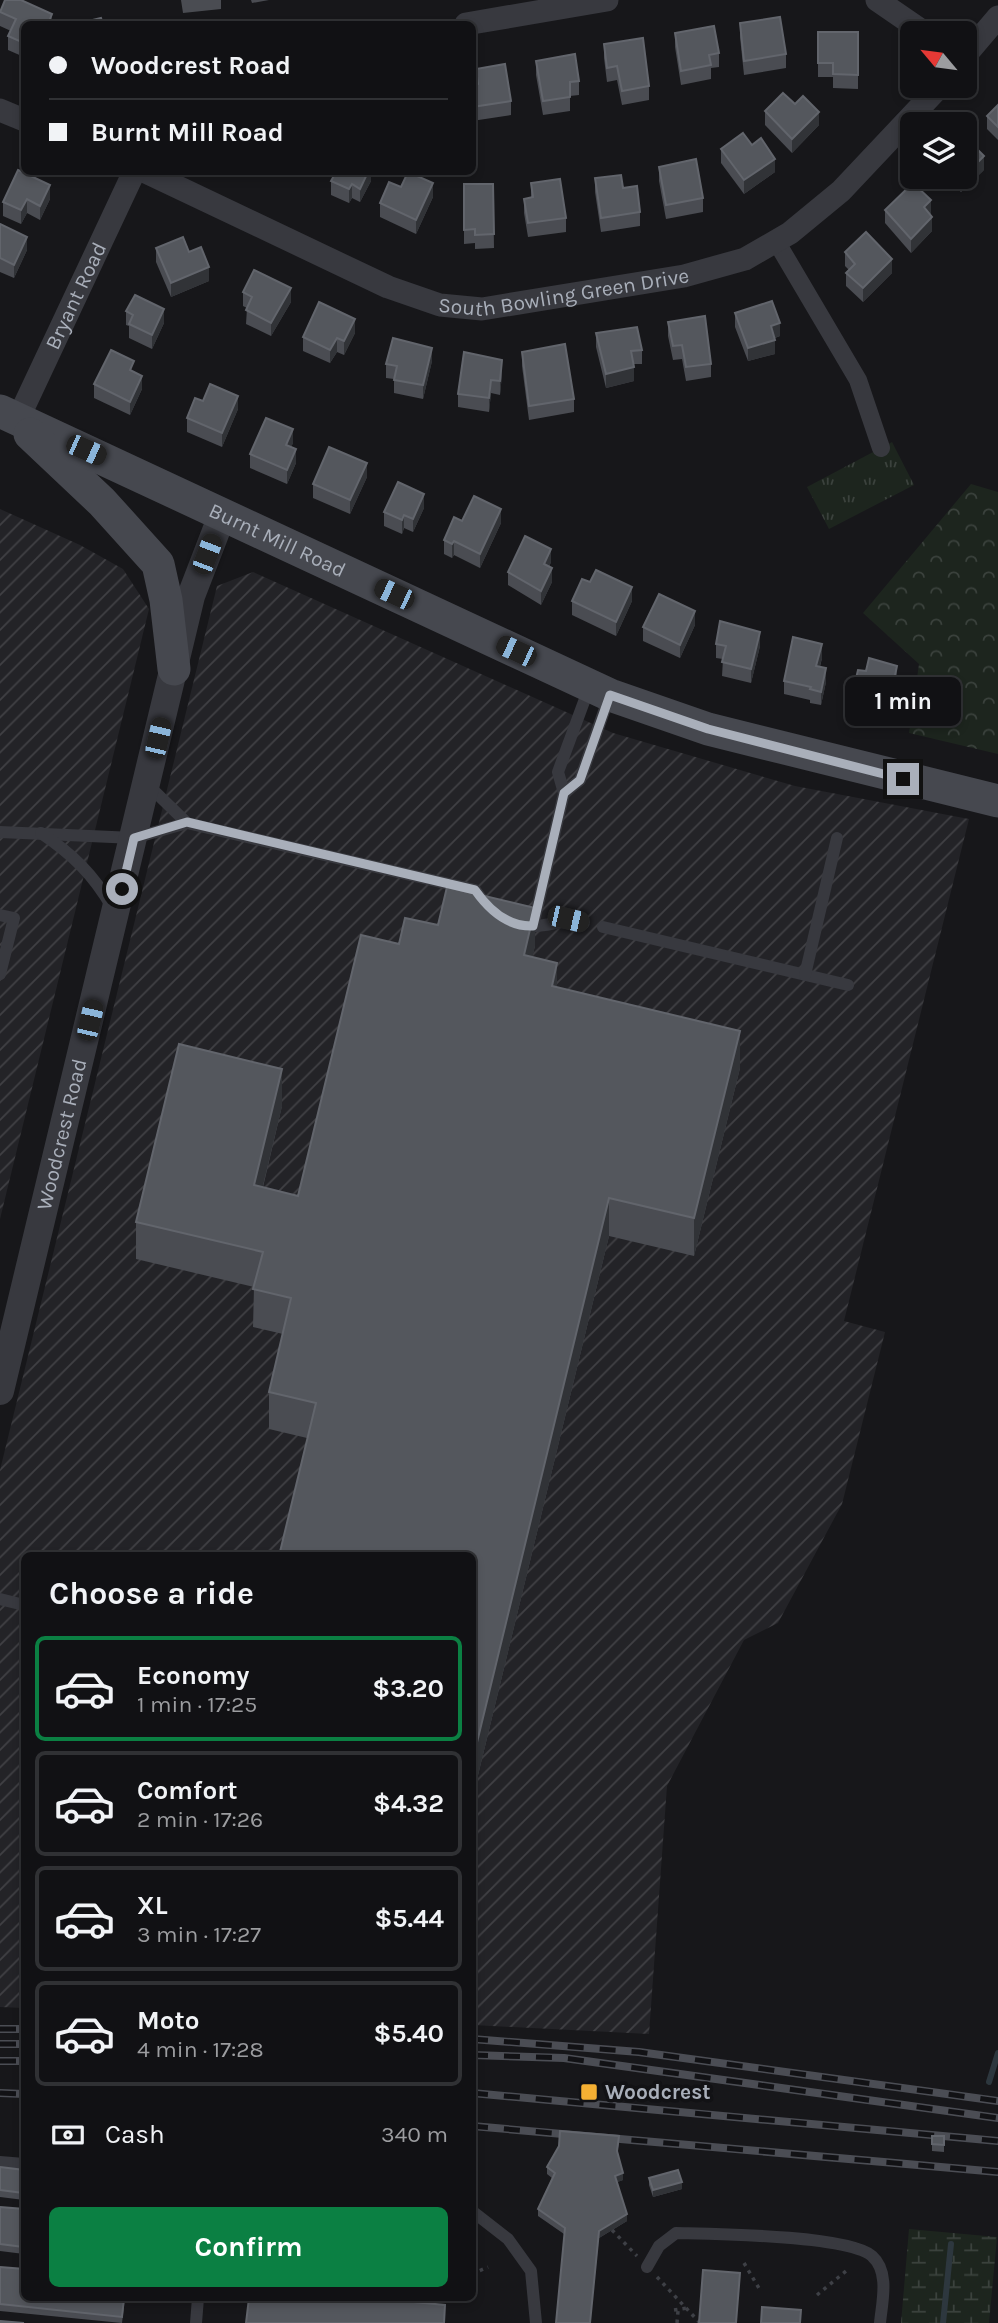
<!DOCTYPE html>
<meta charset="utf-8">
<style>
body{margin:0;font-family:Karla,sans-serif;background:#1a1a1d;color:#f1f3f6;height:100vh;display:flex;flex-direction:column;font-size:26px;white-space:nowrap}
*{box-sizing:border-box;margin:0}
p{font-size:23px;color:#9c9da0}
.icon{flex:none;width:38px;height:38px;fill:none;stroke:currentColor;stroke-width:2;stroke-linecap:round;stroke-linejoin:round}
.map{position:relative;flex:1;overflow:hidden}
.details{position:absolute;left:21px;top:1552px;width:455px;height:749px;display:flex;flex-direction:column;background:#111114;border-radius:10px;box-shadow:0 4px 10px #0003,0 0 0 2px #303134}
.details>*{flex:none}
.banner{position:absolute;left:21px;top:21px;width:455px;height:154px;border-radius:10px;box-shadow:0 4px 10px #0003,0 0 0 2px #303134;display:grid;align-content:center;height:154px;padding:0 28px;background:#111114}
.needle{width:46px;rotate:299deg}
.fabs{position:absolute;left:900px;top:21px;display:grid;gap:14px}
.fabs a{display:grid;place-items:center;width:77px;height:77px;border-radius:10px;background:#111114;box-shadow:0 4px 10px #0003,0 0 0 2px #303134;font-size:35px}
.end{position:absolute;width:32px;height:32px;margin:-16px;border:9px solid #a9afba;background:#111;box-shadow:0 0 0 4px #111}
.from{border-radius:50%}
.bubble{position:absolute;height:49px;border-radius:10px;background:#111114;box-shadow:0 4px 10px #0003,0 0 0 2px #303134;font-size:23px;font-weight:700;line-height:49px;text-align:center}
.car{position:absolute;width:21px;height:42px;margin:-21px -10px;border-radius:9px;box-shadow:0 0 5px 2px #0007;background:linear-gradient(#222 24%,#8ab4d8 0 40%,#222 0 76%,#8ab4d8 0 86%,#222 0)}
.banner b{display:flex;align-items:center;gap:24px;height:66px;font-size:26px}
.banner b+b{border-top:2px solid #303134}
.banner i{width:18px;height:18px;background:#f1f3f6}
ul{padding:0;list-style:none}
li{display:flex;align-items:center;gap:21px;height:105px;margin:0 14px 10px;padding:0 14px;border:4px solid #303134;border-radius:10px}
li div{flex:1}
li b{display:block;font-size:26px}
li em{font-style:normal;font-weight:700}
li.on{border-color:#0b8043}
li>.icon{width:63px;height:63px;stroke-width:1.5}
h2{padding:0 28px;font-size:32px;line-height:84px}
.pay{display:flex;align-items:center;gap:18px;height:77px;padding:0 28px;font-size:26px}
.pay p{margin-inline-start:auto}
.action{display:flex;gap:14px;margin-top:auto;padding:14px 28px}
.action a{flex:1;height:80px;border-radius:10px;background:#0b8043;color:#fff;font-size:28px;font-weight:700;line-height:80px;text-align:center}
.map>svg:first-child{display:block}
.industrial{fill:url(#industrial-furrows)}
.forest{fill:url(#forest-crowns)}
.wetland{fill:url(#wetland-marsh)}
.park{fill:url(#park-tufts)}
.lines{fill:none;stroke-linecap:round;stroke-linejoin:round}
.stream{stroke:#2d373e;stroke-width:6}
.path{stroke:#3e4046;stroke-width:3.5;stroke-dasharray:3.5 5;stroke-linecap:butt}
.service{stroke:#38393f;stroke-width:12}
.pedestrian{stroke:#38393f;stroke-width:18}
.minor{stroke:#38393f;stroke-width:23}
.tertiary{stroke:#38393f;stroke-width:28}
.secondary{stroke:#46484f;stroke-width:33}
.rail-casing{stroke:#4b4d54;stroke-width:8}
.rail{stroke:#121215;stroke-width:5;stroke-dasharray:16;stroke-linecap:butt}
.wall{fill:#4a4c52}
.shaded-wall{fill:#313337}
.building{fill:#54575d;stroke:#62656c;stroke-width:2}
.route{stroke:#a9afba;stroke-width:9}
.poi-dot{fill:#f5b033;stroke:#121215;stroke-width:2.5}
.labels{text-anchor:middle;stroke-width:7;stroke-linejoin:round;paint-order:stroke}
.street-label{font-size:21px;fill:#a9afba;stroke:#121215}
.poi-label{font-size:21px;font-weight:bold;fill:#a9afba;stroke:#121215;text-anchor:start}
</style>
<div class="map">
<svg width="998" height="2323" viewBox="0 0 998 2323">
<defs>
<pattern id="industrial-furrows" width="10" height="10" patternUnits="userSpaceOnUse" patternTransform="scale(1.75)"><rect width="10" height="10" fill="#232327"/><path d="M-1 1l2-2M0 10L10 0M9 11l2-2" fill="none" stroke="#404044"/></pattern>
<pattern id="forest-crowns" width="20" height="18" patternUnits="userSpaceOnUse" patternTransform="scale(1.75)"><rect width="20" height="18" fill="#1d251e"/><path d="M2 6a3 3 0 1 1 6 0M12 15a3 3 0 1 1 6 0" fill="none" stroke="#3b423d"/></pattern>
<pattern id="wetland-marsh" width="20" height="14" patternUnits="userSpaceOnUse" patternTransform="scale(1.75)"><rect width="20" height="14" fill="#1d251e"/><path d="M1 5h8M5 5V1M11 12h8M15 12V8" fill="none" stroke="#3b423d"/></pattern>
<pattern id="park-tufts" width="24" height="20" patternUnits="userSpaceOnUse" patternTransform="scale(1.75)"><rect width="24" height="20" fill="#1d251e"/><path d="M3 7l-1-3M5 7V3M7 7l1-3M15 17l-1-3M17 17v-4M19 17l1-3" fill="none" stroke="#3b423d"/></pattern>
</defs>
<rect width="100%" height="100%" fill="#17171a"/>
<!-- industrial -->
<g class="industrial">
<polygon points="0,509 80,545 123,569 149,609 0,1219"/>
<polygon points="253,572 613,733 795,786 969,819 844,1321 885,1332 842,1504 778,1623 744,1640 667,1786 649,2034 473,2025 472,1556 24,1556 24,2008 0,2007 0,1470 217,586"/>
</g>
<!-- forest -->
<polygon class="forest" points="971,484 998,492 998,754 909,733 919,664 863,613"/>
<!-- wetland -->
<polygon class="wetland" points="909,2229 997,2237 989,2323 901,2323"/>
<!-- park -->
<polygon class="park" points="892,442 914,485 829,529 807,487"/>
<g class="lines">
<!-- stream -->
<g class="stream">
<polyline points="989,2082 998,2053"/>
<polyline points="943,2323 951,2244"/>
</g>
<!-- path -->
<g class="path">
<polyline points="612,2230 637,2256"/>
<polyline points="744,2263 760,2290"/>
<polyline points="472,2274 488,2267"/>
<polyline points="657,2277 700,2323"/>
<polyline points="817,2295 846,2271"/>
<polyline points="674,2310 688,2308"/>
<polyline points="677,2323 678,2311"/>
</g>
<!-- service -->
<g class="service">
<polyline points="147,784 187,823"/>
<polyline points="564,793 580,780 609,697"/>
<polyline points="0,832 134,838 187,823 475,890 486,905"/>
<path d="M 41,833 C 72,854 93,874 112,907"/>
<polyline points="0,915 14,918 0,974"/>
<path d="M 519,924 C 542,931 561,917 584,923"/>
<polyline points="533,926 564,793 558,772 589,688"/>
<polyline points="603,927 848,985"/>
<polyline points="805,975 837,838"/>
<polyline points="0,1599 24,1605"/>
<polyline points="0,2162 24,2164"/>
<polyline points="472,2211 508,2239 531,2271 536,2323"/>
<path d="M 647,2267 L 659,2246 L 676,2233 C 713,2234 847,2235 872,2256 C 890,2272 882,2302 880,2323"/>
<polyline points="196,2323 198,2298"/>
</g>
<!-- pedestrian -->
<polyline class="pedestrian" points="776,241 858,380 881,448"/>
<!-- minor -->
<g class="minor">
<polyline points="877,0 925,33"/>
<polyline points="466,24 607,0"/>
<polyline points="964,57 998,17"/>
<polyline points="0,110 24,120"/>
<path id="s1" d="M 146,172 L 388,287 L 440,305 L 482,309 L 684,276 L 745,259 L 790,233 L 841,191 L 940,86"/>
<path id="s2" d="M 18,419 L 134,172"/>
</g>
<!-- tertiary -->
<path class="tertiary" id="s3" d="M 0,1391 L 191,596 L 223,513"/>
<!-- secondary -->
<g class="secondary">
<path id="s4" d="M 0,411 L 610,695 L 708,729 L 998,801"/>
<polyline points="30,434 102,502 158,564 166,600 174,669"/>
</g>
<defs>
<g id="rail">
<polyline points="0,2029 24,2029"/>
<polyline points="472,2039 639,2052 998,2101"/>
<polyline points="0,2044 24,2044"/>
<polyline points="472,2055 564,2058 998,2118"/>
<polyline points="0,2061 24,2061"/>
<polyline points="0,2093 24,2094"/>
<polyline points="472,2093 998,2141"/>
<polyline points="472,2126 998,2172"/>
</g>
</defs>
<!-- rail casing -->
<use href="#rail" class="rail-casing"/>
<!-- rail -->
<use href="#rail" class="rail"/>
</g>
<!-- wall -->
<g class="wall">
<polygon points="181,0 221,0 221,9 183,13"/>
<polygon points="251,0 269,0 252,3"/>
<polygon points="0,10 52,24 24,24 24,57 8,50 8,36 11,31 0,26"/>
<polygon points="740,23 786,54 786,68 744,75 740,37"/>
<polygon points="858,32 858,89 833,88 833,77 818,77 818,63"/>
<polygon points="675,33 719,53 719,67 711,68 711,79 681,85 675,47"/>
<polygon points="604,44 649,86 649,100 622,105 617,80 607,82 604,58"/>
<polygon points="536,61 579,81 579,95 570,96 570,111 543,115 536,75"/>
<polygon points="476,69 511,101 511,115 472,121 472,85 476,85"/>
<polygon points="998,105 998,140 987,129 987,116"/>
<polygon points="765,111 819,125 792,153 765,125"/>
<polygon points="752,145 775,172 744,194 721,163 721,149"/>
<polygon points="659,167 703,198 703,212 666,219 659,181"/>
<polygon points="18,170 50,199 40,220 27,213 21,224 3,216 3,202"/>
<polygon points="984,170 961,192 946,177 964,177"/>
<polygon points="371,172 371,181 360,202 352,198 349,203 331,195 331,181"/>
<polygon points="595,178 623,188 640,212 640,226 601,232 595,192"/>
<polygon points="531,183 566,218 566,232 528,237 524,213 524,199 531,197"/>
<polygon points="464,184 493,184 494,248 475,249 475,243 464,244"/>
<polygon points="401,187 433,197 416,234 380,217 380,203"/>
<polygon points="885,210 931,214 932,231 911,253 885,223"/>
<polygon points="0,224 27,250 14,278 0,272"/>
<polygon points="156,248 189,252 209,281 171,297 156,262"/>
<polygon points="845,252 892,273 863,302 846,286 846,273 849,270 845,266"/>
<polygon points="243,292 291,302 271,336 246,324 247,308 243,306"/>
<polygon points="126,311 164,323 152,349 129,338 129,326 126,325"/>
<polygon points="735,313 780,336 775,338 775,354 748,361 735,327"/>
<polygon points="668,322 711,364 711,377 686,381 682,359 673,360 668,336"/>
<polygon points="355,333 344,355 337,352 330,363 303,351 303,337"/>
<polygon points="596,333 642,350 642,364 634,364 634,381 606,388 596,347"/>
<polygon points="522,352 574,399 574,412 529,420 522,366"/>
<polygon points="432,361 423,399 394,393 394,379 386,378 386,364"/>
<polygon points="134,371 142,389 130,415 94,398 94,384"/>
<polygon points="502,374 500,395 491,393 489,412 458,407 458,394"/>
<polygon points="203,401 238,409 222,447 187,432 187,418"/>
<polygon points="293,443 291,447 296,463 287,484 250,468 250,454"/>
<polygon points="367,477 350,514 313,498 313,484"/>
<polygon points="424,508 413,532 404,528 402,534 384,526 384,512"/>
<polygon points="462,521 501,523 480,568 454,555 452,558 444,554 444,540"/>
<polygon points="551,562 549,567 552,582 541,605 508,585 508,572"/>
<polygon points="572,601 632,601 616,636 572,615"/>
<polygon points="695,625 680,658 643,641 643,627"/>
<polygon points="716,644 760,646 751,683 722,676 723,659 716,658"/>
<polygon points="822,658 820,667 826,682 821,705 810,703 810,700 784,694 784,681"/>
<polygon points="897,679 889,718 852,709 852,695"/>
<polygon points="438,925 535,946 532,957 557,987 740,1068 694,1256 609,1236 472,1800 472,1556 307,1438 269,1429 269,1392 283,1334 253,1327 254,1287 136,1259 136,1222 282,1106 263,1187 298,1196 399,944"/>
<polygon points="932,2136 944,2136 944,2152 932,2151"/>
<polygon points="619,2143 617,2153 623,2180 617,2182 627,2221 599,2238 564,2234 538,2216 538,2209 552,2178 547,2174 547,2167"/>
<polygon points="0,2167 24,2170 24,2200 0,2197"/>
<polygon points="649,2178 682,2189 653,2197 649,2185"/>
<polygon points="0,2207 24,2209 24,2254 0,2251"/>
<polygon points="0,2267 24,2298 125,2298 122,2323 0,2311"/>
</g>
<!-- shaded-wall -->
<g class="shaded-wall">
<polygon points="52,14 52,24 48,24"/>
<polygon points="819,112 819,125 792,153 792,139"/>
<polygon points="984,156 984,170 961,192 961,178"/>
<polygon points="775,159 775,172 744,194 744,180"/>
<polygon points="368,172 371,172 371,181 360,202 360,189"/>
<polygon points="433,183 433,197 416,234 416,220"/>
<polygon points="352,184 352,198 349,203 349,189"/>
<polygon points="50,185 50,199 40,220 40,206"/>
<polygon points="27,199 27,213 21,224 21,210"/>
<polygon points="931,200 931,214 924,221 924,207"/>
<polygon points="932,217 932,231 911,253 911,239"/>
<polygon points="27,237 27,250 14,278 14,265"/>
<polygon points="892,259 892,273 863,302 863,288"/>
<polygon points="209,267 209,281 171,297 171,283"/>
<polygon points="291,288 291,302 271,336 271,323"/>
<polygon points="164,309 164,323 152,349 152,335"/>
<polygon points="355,319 355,333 344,355 344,341"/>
<polygon points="780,323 780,336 771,339 771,326"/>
<polygon points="337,338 337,352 330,363 330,350"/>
<polygon points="775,340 775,354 748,361 748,348"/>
<polygon points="432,348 432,361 423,399 423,385"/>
<polygon points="502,360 502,374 500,395 500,381"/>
<polygon points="634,367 634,381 606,388 606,374"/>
<polygon points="142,376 142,389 130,415 130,402"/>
<polygon points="491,380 491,393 489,412 489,398"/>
<polygon points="238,396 238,409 222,447 222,433"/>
<polygon points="293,429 293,443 286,458 286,445"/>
<polygon points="296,449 296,463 287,484 287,470"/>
<polygon points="367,463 367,477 350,514 350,500"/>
<polygon points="424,494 424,508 413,532 413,519"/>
<polygon points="501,509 501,523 480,568 480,554"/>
<polygon points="404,515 404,528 402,534 402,520"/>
<polygon points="454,541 454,555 452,558 452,544"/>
<polygon points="551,549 551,562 544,578 544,564"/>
<polygon points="552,568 552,582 541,605 541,591"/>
<polygon points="632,587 632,601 616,636 616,622"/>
<polygon points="695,611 695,625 680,658 680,645"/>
<polygon points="760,632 760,646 751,683 751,669"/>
<polygon points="822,644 822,658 816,680 816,666"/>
<polygon points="897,666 897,679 889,718 889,704"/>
<polygon points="826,668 826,682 821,705 821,692"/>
<polygon points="535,908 535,946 524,992 524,955"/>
<polygon points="557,963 557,1000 552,986"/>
<polygon points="740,1031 740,1068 694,1256 694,1218"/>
<polygon points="282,1069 282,1106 254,1223 254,1185"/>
<polygon points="609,1198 609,1236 472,1800 472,1763"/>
<polygon points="623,2173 623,2180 615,2183 615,2176"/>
<polygon points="682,2182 682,2189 653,2197 653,2190"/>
<polygon points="627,2214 627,2221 599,2238 590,2323 599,2231"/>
</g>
<!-- building -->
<g class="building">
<polygon points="5,0 21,0 52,14 48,24 24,24 24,43 8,36 16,19 0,12"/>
<polygon points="780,17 786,54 744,61 740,23"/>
<polygon points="101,18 103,24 76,24"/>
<polygon points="714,26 719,53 709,55 711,65 681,71 675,33"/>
<polygon points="818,32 858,32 858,75 833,74 833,63 818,63"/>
<polygon points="643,38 649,86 622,91 617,66 607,68 604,44"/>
<polygon points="575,54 579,81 570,82 570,97 543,101 536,61"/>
<polygon points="505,64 511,101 472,107 472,85 478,84 476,69"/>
<polygon points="783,93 795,104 803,96 819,112 792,139 765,111"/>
<polygon points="998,105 998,127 987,116"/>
<polygon points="743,133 752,145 761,138 775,159 744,180 721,149"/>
<polygon points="964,136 984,156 964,176"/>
<polygon points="696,159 703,198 666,205 659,167"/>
<polygon points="18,170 50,185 40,206 27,199 21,210 3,202"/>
<polygon points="336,172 368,172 360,189 352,184 349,189 331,181"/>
<polygon points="408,172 433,183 416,220 380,203 389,182 401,187"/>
<polygon points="621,175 623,188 637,186 640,212 601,218 595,178"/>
<polygon points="560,179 566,218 528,223 524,199 533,197 531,183"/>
<polygon points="913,183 931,200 924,207 932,217 911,239 885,210"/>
<polygon points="464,184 493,184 494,234 475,235 475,229 464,230"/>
<polygon points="0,224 27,237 14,265 0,258"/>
<polygon points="866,232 892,259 863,288 846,273 855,264 845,252"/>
<polygon points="183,237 189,252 201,247 209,267 171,283 156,248"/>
<polygon points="254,270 291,288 271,323 246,310 252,297 243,292"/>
<polygon points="135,295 164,309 152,335 129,324 133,315 126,311"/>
<polygon points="772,301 780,323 771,326 775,340 748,348 735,313"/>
<polygon points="319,302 355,319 344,341 337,338 330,350 303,337"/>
<polygon points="705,316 711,364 686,367 682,345 673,346 668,322"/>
<polygon points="637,327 642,350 631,351 634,367 606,374 596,333"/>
<polygon points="393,338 432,348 423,385 394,380 397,366 386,364"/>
<polygon points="565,344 574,399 529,406 522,352"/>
<polygon points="111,350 134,361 130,370 142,376 130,402 94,384"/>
<polygon points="464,352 502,360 500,381 491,380 489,398 458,394"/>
<polygon points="210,384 238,396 222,433 187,418 195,398 203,401"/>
<polygon points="266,418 293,429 286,445 296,449 287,470 250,454"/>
<polygon points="329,447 367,463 350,500 313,484"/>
<polygon points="398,482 424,494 413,519 404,515 402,520 384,512"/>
<polygon points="474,496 501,509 480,554 454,541 452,544 444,540 454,517 462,521"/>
<polygon points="525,536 551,549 544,564 552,568 541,591 508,572"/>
<polygon points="596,570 632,587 616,622 572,601 582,579 590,582"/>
<polygon points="659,594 695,611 680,645 643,627"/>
<polygon points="720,621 760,632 751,669 722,662 726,646 716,644"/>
<polygon points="793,637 822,644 816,666 826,668 821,692 810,689 811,687 784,681"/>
<polygon points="869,658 897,666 889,704 852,695 858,670 866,671"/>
<polygon points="447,887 535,908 524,955 557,963 552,986 740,1031 694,1218 609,1198 472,1763 472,1556 279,1556 316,1403 269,1392 291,1298 253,1289 263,1252 136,1222 179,1044 282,1069 254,1185 298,1196 361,935 399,944 405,918 438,925"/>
<polygon points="560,2131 619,2136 617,2151 623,2173 615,2176 627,2214 599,2231 590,2323 556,2323 565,2228 538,2209 555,2173 547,2167 559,2146"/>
<polygon points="932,2136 944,2136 944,2145 932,2144"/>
<polygon points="0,2167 24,2170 24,2193 0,2190"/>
<polygon points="678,2170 682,2182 653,2190 649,2178"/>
<polygon points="0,2207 24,2209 24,2247 0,2244"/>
<polygon points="0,2267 24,2269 24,2298 124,2298 122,2317 0,2304"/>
<polygon points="703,2270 740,2273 736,2323 699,2323"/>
<polygon points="249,2298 371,2298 445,2305 444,2323 246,2323"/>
<polygon points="762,2307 801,2310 800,2323 761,2323"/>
<polygon points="0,2321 24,2323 0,2323"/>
</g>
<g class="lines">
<!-- route -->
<path class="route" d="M 122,889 L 134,838 L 187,822 L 475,890 C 489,910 507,927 533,926 L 564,793 L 580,780 L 610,695 L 708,729 L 903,779"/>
</g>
<!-- markers -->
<rect class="poi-dot" x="580" y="2083" width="18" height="18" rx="3.5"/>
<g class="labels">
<!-- street labels -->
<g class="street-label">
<text dy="7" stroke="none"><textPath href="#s1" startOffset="448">South Bowling Green Drive</textPath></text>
<text dy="7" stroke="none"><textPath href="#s2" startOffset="136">Bryant Road</textPath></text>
<text dy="7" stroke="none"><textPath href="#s4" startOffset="306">Burnt Mill Road</textPath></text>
<text dy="7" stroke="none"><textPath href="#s3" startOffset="264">Woodcrest Road</textPath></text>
</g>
<!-- poi labels -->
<g class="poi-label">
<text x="605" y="2099">Woodcrest</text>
</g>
</g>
</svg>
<div class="fabs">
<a><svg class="needle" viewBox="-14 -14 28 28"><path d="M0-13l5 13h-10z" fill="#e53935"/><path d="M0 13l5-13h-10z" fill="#9c9da0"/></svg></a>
<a><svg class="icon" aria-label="layers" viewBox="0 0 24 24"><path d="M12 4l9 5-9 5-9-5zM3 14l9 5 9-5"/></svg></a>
</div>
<i class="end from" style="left:122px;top:889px"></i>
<i class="end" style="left:903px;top:779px"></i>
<div class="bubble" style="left:845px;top:677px;width:116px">1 min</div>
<i class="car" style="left:86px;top:450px;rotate:114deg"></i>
<i class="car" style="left:207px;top:554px;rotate:21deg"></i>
<i class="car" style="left:394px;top:594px;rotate:295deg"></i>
<i class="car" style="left:516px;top:651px;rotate:295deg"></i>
<i class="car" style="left:158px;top:738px;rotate:13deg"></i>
<i class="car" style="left:568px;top:919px;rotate:103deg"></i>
<i class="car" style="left:90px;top:1020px;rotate:13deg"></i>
<div class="banner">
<b><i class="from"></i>Woodcrest Road</b>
<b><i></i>Burnt Mill Road</b>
</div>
<section class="details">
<h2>Choose a ride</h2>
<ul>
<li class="on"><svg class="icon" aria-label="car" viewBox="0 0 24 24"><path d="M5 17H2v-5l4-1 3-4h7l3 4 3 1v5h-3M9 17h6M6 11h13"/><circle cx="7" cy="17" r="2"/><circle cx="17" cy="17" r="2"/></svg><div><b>Economy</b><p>1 min · 17:25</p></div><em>$3.20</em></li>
<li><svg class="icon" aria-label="car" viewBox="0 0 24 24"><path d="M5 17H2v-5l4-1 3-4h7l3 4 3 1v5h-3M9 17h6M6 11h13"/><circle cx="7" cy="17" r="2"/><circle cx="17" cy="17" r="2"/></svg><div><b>Comfort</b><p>2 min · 17:26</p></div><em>$4.32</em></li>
<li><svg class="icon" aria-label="car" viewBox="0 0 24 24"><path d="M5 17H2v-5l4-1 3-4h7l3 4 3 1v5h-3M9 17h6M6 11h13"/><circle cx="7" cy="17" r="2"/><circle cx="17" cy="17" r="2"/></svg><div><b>XL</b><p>3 min · 17:27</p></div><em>$5.44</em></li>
<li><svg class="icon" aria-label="car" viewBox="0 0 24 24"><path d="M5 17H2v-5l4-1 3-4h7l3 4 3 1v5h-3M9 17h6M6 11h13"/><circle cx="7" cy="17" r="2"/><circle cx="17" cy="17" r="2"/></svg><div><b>Moto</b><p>4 min · 17:28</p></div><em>$5.40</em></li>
</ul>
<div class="pay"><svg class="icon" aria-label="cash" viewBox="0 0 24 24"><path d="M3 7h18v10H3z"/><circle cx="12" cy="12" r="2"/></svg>Cash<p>340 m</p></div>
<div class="action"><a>Confirm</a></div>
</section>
</div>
